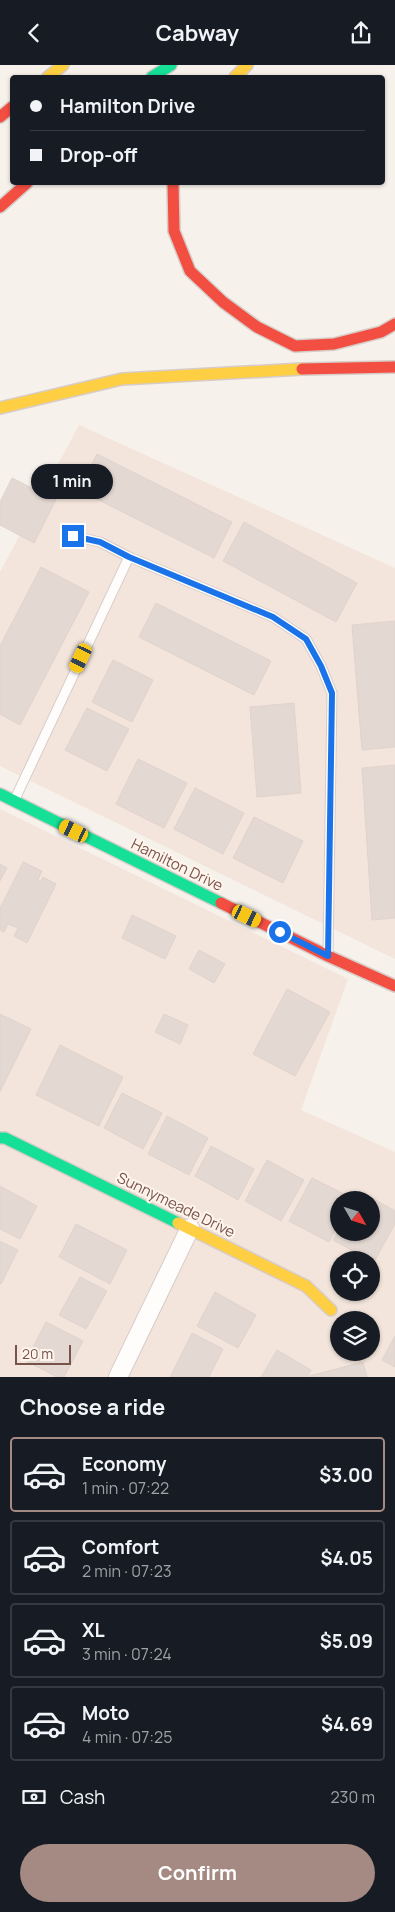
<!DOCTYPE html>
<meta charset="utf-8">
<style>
body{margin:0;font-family:Manrope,sans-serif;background:#242831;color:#f1f3f6;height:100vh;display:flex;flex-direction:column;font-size:19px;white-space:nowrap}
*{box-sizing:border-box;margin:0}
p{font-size:16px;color:#9ea1a6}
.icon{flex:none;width:28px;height:28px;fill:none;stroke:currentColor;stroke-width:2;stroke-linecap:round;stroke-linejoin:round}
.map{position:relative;height:1312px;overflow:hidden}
.details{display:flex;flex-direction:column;background:#171b24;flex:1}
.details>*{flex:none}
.guide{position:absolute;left:10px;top:10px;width:375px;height:110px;border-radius:5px;box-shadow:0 1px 4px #0004;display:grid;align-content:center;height:110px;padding:0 20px;background:#171b24}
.needle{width:32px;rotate:129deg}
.tools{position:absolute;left:330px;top:1126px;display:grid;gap:10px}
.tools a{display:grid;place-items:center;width:50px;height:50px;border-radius:50%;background:#171b24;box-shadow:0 1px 4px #0004;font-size:25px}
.scale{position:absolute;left:15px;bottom:12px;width:56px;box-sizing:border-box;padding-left:5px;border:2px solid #77534a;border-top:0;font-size:14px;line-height:18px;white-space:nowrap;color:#77534a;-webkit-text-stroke:4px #fff5ec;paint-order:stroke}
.end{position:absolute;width:22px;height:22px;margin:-11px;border:6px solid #1a73e8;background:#fff;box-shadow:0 0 0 2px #fff}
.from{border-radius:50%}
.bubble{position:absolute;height:35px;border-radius:18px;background:#171b24;box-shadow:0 1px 4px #0004;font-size:16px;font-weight:700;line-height:35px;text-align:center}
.car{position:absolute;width:15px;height:30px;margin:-15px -8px;border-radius:6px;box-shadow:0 0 4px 1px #0007;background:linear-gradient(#f5c518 24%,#345 0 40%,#f5c518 0 76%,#345 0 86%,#f5c518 0)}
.guide b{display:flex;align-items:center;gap:18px;height:48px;font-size:19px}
.guide b+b{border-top:1px solid #363941}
.guide i{width:12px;height:12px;background:#f1f3f6}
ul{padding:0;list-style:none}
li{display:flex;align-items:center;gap:15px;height:75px;margin:0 10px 8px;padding:0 10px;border:2px solid #363941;border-radius:5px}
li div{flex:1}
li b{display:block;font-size:19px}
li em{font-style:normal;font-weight:700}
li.current{border-color:#a48a82}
li>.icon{width:45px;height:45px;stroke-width:1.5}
h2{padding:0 20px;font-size:22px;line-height:60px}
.pay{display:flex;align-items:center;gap:12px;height:55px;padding:0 20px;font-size:19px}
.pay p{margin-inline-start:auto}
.button{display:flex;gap:10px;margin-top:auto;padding:10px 20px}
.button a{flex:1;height:58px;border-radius:30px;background:#a48a82;color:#fff;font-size:20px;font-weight:700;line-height:58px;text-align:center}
header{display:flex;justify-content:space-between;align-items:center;height:65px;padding:0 20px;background:#171b24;font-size:22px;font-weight:700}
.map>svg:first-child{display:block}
.residential{fill:#f3e5db;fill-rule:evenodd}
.building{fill:#e4d8d2;stroke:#e0d3cd}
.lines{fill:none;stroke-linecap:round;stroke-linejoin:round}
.lane-casing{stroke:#d6ccc8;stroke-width:11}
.street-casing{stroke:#d6ccc8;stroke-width:20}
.fast-casing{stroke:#d7ccc7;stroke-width:14}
.slow-casing{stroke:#d7ccc7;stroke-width:14}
.jam-casing{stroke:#d7ccc7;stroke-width:14}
.lane{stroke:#fefdfc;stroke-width:9}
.street{stroke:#fefdfc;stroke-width:18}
.fast{stroke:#16e098;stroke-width:11}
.slow{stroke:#ffcf43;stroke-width:11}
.jam{stroke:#f24e42;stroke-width:11}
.route{stroke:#1a73e8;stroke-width:6}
.labels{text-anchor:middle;stroke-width:4;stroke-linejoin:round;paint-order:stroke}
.street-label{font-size:15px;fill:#77534a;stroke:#fff5ec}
</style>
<header><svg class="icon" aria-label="back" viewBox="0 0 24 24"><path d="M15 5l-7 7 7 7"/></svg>Cabway<svg class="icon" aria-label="share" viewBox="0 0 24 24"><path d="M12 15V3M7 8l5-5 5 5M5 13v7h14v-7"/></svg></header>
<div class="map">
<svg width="395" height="1312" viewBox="0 0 395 1312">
<rect width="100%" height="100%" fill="#f7f1eb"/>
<!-- residential -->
<g class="residential">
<polygon points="79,360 395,503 395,894 0,701 0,507"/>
<path d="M 0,744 L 348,914 L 301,1045 L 395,1087 L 395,1312 L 0,1312 ZM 339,1135 L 371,1135 L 371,1168 L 339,1168 ZM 339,1195 L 371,1195 L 371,1228 L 339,1228 ZM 339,1255 L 371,1255 L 371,1288 L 339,1288 Z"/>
</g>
<!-- building -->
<g class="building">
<polygon points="97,389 232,457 214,493 79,425"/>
<polygon points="12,413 56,435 34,478 0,460 0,437"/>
<polygon points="244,457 357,518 336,557 223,496"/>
<polygon points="41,502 89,527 20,660 0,649 0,581"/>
<polygon points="156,538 271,596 254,630 139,572"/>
<polygon points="395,556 395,682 362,685 352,560"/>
<polygon points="113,595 153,615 132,657 92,637"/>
<polygon points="294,638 301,728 257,732 250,642"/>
<polygon points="87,643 129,664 107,706 65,685"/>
<polygon points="138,694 187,718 164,763 116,739"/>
<polygon points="395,700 395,853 372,855 362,703"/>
<polygon points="195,723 244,748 223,789 174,764"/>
<polygon points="254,752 303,776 283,818 233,793"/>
<polygon points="23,797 42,806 38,815 41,816 43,812 56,819 27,878 14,871 18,863 8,859 4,867 0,865 0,843"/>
<polygon points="0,799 7,803 0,816"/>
<polygon points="132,850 176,871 165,894 122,873"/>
<polygon points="199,885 225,899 214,918 189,904"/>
<polygon points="287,924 330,947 295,1011 253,989"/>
<polygon points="0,949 31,964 0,1027"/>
<polygon points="164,949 188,960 180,979 155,967"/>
<polygon points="60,980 123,1012 99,1061 36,1030"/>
<polygon points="122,1028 162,1048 143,1084 104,1063"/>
<polygon points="167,1051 208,1073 189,1110 148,1089"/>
<polygon points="211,1081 254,1104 238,1135 195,1111"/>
<polygon points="267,1095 304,1115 281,1156 245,1136"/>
<polygon points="312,1113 352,1133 351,1135 339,1135 339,1158 329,1177 289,1156"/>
<polygon points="0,1121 37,1141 20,1174 0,1164"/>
<polygon points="360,1126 395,1146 395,1159 374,1197 333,1175 339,1165 339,1168 371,1168 371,1135 355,1135"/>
<polygon points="76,1159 127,1185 110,1219 59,1192"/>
<polygon points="0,1176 18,1185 1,1219 0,1218"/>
<polygon points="80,1212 107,1226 86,1264 59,1250"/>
<polygon points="215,1227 256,1250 238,1283 197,1261"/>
<polygon points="46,1257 83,1276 64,1312 57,1312 26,1296"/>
<polygon points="192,1268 223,1284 209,1312 170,1312"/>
<polygon points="395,1271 395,1302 382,1295"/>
<polygon points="277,1285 311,1305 307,1312 261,1312"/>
<polygon points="363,1297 367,1312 309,1312 309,1311"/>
</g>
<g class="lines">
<defs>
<g id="lane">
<polyline points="73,471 100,477 129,492 273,552 306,574 321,601 332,628 328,888"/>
<polyline points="14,736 129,492"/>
</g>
<polyline id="street" points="118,1312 190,1163"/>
<g id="fast">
<polyline points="152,12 171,0"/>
<polyline points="0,729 221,838"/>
<polyline points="0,1073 5,1073 178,1158"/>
</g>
<g id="slow">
<polyline points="48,12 63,0"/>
<polyline points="235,12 247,0"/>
<polyline points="0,343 122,314 302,304"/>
<polyline points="178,1158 306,1221 331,1245"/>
</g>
<g id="jam">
<polyline points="0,52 12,42"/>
<polyline points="173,118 174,166 190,206 223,237 257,262 295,281 334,279 381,267 395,259"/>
<polyline points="0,142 27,118"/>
<polyline points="302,304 395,302"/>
<polyline points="221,838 328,891 395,921"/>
</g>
</defs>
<!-- lane casing -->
<use href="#lane" class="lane-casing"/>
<!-- street casing -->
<use href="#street" class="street-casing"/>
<!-- fast casing -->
<use href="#fast" class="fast-casing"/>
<!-- slow casing -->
<use href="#slow" class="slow-casing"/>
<!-- jam casing -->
<use href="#jam" class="jam-casing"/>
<!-- lane -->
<use href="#lane" class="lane"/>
<!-- street -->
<use href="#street" class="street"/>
<!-- fast -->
<use href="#fast" class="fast"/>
<!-- slow -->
<use href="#slow" class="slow"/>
<!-- jam -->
<use href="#jam" class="jam"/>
</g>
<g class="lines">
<!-- route -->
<polyline class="route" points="73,471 100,477 129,492 273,552 306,574 321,601 332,628 328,891 280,867"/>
</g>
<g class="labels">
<!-- street labels -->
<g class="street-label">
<text transform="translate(177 800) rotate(26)" y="5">Hamilton Drive</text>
<text transform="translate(176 1140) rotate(26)" y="5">Sunnymeade Drive</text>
</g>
</g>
</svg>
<div class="tools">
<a><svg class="needle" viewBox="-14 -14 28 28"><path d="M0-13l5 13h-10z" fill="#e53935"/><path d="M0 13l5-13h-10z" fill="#9ea1a6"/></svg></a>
<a><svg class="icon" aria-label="locate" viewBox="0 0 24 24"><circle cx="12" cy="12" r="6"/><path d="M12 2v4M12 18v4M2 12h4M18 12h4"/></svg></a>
<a><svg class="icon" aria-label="layers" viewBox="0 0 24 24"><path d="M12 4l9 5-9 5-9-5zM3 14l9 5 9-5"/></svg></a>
</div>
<div class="scale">20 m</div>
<i class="end from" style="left:280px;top:867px"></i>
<i class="end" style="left:73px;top:471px"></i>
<div class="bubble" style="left:31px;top:399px;width:82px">1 min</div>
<i class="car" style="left:81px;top:593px;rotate:205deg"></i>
<i class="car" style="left:74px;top:766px;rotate:296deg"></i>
<i class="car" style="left:247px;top:851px;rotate:116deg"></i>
<div class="guide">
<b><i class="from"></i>Hamilton Drive</b>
<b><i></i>Drop-off</b>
</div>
</div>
<section class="details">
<h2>Choose a ride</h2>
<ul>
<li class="current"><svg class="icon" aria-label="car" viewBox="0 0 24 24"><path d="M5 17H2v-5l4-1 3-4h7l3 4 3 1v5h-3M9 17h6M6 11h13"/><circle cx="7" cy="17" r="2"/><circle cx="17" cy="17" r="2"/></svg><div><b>Economy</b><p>1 min · 07:22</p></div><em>$3.00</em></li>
<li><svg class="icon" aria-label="car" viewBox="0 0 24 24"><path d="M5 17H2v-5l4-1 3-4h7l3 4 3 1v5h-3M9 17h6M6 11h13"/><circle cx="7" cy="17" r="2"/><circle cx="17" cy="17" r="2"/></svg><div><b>Comfort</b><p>2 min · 07:23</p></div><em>$4.05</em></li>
<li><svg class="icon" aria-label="car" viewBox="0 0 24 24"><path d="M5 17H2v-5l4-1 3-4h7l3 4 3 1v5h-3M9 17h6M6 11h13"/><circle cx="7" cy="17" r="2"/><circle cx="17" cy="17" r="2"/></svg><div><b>XL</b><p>3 min · 07:24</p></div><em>$5.09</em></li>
<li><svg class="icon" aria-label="car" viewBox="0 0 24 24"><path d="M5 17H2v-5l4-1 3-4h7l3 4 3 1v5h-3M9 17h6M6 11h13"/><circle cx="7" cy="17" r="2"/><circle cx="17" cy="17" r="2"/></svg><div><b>Moto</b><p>4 min · 07:25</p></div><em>$4.69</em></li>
</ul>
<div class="pay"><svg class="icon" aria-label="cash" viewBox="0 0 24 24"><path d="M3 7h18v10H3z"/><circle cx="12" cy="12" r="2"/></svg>Cash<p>230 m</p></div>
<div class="button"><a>Confirm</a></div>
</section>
